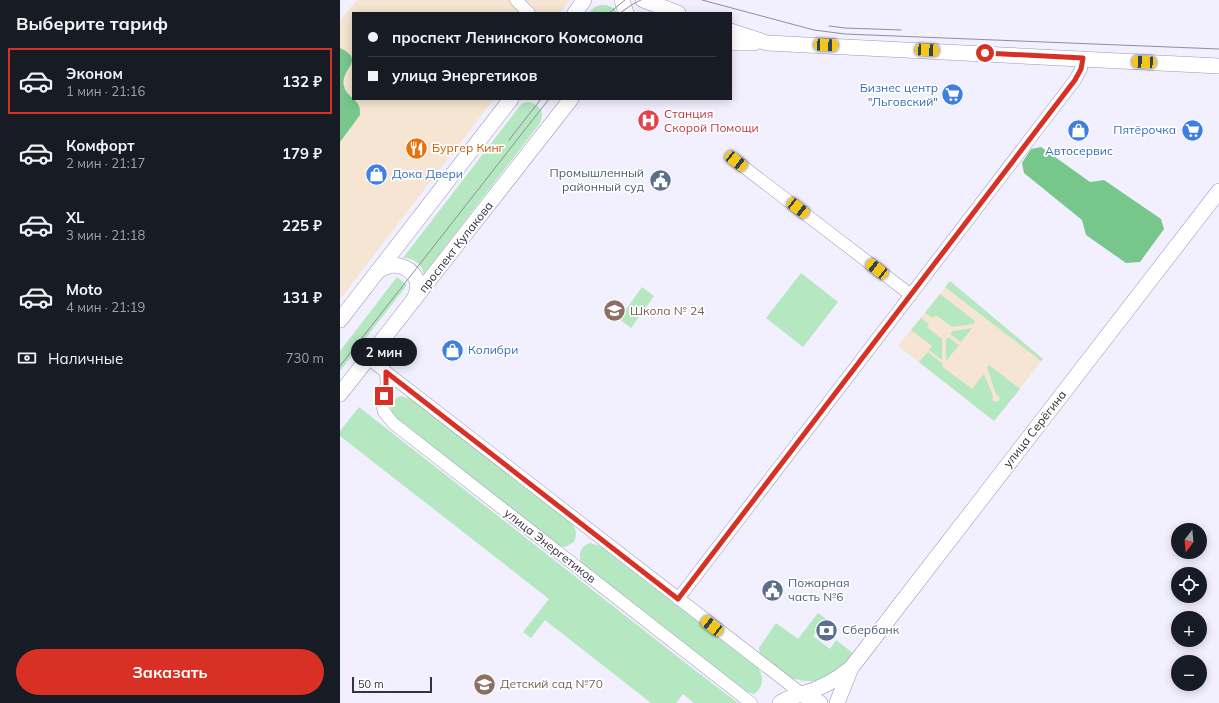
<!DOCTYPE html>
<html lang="ru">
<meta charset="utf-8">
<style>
body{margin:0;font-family:Mulish,sans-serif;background:#20242c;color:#f1f3f6;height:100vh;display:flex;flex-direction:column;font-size:15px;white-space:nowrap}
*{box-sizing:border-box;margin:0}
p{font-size:13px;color:#9ea1a6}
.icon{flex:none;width:22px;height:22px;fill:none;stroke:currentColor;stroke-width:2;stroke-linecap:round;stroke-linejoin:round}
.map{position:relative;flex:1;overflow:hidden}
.details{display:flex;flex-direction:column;background:#171b24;width:340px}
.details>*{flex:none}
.guide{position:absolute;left:12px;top:12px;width:380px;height:88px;border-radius:0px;box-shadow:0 2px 10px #0003;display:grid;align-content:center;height:88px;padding:0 16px;background:#171b24}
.needle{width:26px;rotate:196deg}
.fabs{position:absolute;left:831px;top:523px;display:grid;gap:8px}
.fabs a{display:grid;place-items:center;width:36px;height:36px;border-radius:50%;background:#171b24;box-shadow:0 2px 10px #0003;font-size:20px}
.scale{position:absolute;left:12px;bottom:10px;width:80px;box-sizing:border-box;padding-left:4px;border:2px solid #363341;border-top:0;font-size:11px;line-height:14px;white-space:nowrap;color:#363341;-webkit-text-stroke:3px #fff;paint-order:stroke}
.end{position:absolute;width:18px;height:18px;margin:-9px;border:5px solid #d93025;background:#fff;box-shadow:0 0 0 2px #fff}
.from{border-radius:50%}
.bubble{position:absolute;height:28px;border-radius:14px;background:#171b24;box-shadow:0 2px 10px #0003;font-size:13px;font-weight:700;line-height:28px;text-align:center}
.car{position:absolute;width:12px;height:24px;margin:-12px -6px;border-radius:5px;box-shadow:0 0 3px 1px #0007;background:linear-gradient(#f5c518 24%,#345 0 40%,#f5c518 0 76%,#345 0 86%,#f5c518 0)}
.guide b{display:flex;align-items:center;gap:14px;height:38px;font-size:15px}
.guide b+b{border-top:1px solid #363941}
.guide i{width:10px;height:10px;background:#f1f3f6}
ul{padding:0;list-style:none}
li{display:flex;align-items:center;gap:12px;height:66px;margin:0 8px 6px;padding:0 8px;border:2px solid transparent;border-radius:0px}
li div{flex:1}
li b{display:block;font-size:15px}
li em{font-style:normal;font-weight:700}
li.active{border-color:#d93025}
li>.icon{width:36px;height:36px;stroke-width:1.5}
h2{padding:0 16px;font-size:18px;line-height:48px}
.pay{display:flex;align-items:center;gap:10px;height:44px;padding:0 16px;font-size:15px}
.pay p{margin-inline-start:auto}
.primary-button{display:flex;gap:8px;margin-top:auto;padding:8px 16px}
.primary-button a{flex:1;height:46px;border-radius:24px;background:#d93025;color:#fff;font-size:16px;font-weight:700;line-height:46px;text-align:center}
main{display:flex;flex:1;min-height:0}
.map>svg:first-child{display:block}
.commercial{fill:#f5e5d2}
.green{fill:#b5e7c1}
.forest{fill:#77c78d}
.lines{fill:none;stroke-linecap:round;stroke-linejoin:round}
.minor-casing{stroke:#9d97b9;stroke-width:13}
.major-casing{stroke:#9d97b9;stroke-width:16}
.minor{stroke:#fff;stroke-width:12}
.major{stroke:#fff;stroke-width:15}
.tram{stroke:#908d9b;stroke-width:1}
.route{stroke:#d93025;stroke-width:5}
.labels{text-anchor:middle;stroke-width:3.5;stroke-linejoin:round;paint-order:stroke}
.shop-label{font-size:12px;fill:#366cbe;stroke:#fff;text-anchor:end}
.health-label{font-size:12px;fill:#be3a42;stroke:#fff;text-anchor:start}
.food-label{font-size:12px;fill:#c56008;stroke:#fff;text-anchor:start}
.service-label{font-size:12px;fill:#4e5e75;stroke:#fff;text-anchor:start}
.street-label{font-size:12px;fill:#363341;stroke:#fff}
.education-label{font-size:12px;fill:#785e54;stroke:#fff;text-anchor:start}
</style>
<main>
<section class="details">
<h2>Выберите тариф</h2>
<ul>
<li class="active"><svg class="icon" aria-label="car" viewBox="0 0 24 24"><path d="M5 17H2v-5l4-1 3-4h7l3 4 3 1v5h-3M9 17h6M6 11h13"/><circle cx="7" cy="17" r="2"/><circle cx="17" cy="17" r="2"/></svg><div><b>Эконом</b><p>1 мин · 21:16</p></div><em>132 ₽</em></li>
<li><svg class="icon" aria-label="car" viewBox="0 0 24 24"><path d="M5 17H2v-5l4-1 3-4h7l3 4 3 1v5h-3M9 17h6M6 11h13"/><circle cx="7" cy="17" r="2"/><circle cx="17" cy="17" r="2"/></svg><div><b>Комфорт</b><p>2 мин · 21:17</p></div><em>179 ₽</em></li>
<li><svg class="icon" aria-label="car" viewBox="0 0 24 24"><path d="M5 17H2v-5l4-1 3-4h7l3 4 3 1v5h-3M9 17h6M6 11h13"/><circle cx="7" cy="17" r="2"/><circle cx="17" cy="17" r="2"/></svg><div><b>XL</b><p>3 мин · 21:18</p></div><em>225 ₽</em></li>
<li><svg class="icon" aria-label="car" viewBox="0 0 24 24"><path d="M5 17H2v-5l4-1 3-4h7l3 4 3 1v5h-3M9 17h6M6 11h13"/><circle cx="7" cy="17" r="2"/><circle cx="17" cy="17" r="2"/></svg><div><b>Moto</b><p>4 мин · 21:19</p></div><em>131 ₽</em></li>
</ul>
<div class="pay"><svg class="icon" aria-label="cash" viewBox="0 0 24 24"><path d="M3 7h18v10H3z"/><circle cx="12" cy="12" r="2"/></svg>Наличные<p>730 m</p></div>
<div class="primary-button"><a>Заказать</a></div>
</section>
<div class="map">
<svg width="879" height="703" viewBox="0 0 879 703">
<rect width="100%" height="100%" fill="#f2effe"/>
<!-- commercial -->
<g class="commercial">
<polygon points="17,0 230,0 220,13 13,13 13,99 154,99 0,299 0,21"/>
<polygon points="610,281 703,359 654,421 558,346"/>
</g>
<!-- green -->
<g class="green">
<path d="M 261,5 C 268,5 273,6 277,13 L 249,13 L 255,7 Z"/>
<path d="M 189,102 C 200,105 205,112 200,123 L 84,274 C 81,263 74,258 63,258 L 179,107 L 183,103 Z"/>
<polygon points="461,273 498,302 463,347 426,318"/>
<polygon points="57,277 67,285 0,371 0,351"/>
<polygon points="610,281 703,359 701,361 605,287"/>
<polygon points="302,287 314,296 291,328 279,319"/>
<polygon points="600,294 635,321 633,324 612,327 596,315 593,318 585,313"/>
<polygon points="581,318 589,324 587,327 602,339 602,360 589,350 592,346 571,330"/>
<polygon points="632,328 621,342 610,334 613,331"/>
<polygon points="608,337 619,345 606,361 606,340"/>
<polygon points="588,352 602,363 603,367 632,389 644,374 653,396 652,400 656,402 659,400 660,397 656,394 647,367 649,365 680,389 654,421 579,362"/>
<path d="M 61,396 L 71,399 L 231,523 C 237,529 237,534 234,542 L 225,547 L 220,546 L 55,419 C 49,409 48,401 61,396 Z"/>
<polygon points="19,407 352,668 398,703 354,703 343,694 336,703 311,703 205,620 191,638 183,632 209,599 0,436 0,431"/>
<path d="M 250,543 L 260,546 L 419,669 C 424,678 423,688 414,694 L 404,691 L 241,563 C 238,553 241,546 250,543 Z"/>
<polygon points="478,613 486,619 473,636 490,649 496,640 514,654 506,664 484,679 475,681 465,681 449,678 420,657 419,648 436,623 458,639"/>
</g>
<!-- forest -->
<g class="forest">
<path d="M 0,48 C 27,61 0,68 4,86 C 6,96 16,98 19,106 C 20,108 20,113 20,115 L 0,142 Z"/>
<polygon points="701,147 750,182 764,180 821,219 824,229 800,262 786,263 746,235 742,220 684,173 682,163 691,149"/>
</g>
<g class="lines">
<defs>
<g id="minor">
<polyline points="176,0 189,13"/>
<polyline points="396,161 571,295"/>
<polyline points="28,358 462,694"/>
<polyline points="46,372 47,388 42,403 44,412 53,423 411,703"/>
<polyline points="338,599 735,80 741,69 743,58"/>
</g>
<g id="major">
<polyline points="282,0 286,13"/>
<polyline points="303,0 338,13"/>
<polyline points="235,13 244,0"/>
<polyline points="391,31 427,43 879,66"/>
<polyline points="391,43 414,43"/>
<path d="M 37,272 C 40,270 43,268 46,267 C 58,262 73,269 77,281 C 79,287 76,295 74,300"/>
<polyline points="0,320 171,99"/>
<polyline points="0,394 231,99"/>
<path d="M 462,694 C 480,689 496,680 511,668 L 879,191"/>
<path d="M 440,703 C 455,693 465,692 480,703"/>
<polyline points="497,703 511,668"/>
</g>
</defs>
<!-- minor casing -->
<use href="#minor" class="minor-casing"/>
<!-- major casing -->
<use href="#major" class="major-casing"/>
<!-- minor -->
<use href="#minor" class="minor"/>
<!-- major -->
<use href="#major" class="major"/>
<!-- tram -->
<g class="tram">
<polyline points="362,0 474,30 505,34 879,49"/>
<polyline points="269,13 285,0"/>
<polyline points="280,13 293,4 301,0"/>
<polyline points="489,26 505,28 561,30"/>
<polyline points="169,140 201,99"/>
<polyline points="0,366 209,99"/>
</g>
</g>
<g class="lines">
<!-- route -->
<polyline class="route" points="44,396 46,388 46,372 338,599 735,80 741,69 743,58 645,53"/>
</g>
<!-- icons -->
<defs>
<symbol id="supermarket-disc" viewBox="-11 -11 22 22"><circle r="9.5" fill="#3f7fe0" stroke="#fff"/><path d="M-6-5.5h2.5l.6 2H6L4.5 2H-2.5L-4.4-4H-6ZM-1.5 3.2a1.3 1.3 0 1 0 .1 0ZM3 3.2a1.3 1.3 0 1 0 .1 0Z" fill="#fff"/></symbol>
<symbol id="hospital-disc" viewBox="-11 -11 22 22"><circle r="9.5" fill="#e0444e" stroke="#fff"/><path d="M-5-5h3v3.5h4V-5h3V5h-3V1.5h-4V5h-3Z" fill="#fff"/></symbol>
<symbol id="shop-disc" viewBox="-11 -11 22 22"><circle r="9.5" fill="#3f7fe0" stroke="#fff"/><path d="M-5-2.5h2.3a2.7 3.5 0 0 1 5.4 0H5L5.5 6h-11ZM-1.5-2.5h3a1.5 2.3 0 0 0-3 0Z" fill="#fff"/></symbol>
<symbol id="restaurant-disc" viewBox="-11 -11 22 22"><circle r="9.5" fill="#e8710a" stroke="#fff"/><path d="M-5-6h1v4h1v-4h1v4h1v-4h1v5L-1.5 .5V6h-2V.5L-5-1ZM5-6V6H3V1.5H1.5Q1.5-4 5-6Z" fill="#fff"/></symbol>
<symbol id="civic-disc" viewBox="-11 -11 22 22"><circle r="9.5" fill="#5c6f8a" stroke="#fff"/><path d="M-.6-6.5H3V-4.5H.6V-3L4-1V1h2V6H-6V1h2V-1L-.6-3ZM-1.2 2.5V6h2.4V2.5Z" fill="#fff"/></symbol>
<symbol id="school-disc" viewBox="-11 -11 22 22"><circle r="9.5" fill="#8d6e63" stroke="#fff"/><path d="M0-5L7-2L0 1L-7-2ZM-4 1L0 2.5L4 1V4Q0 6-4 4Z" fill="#fff"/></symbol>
<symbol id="bank-disc" viewBox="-11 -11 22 22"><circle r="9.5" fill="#5c6f8a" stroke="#fff"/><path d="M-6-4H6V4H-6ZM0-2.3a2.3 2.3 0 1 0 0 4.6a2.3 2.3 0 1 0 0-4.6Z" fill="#fff"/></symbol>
</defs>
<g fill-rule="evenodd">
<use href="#supermarket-disc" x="600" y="82" width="25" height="25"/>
<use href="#hospital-disc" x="296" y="108" width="25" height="25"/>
<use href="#shop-disc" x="726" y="118" width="25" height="25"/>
<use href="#supermarket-disc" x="840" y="118" width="25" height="25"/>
<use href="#restaurant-disc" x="64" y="136" width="25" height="25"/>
<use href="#shop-disc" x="24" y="162" width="25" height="25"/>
<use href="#civic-disc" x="308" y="168" width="25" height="25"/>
<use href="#school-disc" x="262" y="298" width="25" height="25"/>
<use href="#shop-disc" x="100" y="338" width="25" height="25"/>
<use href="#civic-disc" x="420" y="578" width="25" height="25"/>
<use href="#bank-disc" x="474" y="618" width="25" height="25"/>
<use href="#school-disc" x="132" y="672" width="25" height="25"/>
</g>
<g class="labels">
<!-- shop labels -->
<g class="shop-label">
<text x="598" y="92">Бизнес центр<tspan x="598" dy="14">"Льговский"</tspan></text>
<text x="836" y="134">Пятёрочка</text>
<text x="739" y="155" text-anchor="middle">Автосервис</text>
<text x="52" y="178" text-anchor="start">Дока Двери</text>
<text x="128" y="354" text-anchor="start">Колибри</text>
</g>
<!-- health labels -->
<g class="health-label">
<text x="324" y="118">Станция<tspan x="324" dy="14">Скорой Помощи</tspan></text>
</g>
<!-- food labels -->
<g class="food-label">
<text x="92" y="152">Бургер Кинг</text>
</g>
<!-- service labels -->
<g class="service-label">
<text x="304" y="177" text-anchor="end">Промышленный<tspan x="304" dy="14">районный суд</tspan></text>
<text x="448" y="587">Пожарная<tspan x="448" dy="14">часть №6</tspan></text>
<text x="502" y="634">Сбербанк</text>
</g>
<!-- street labels -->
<g class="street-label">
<text transform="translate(116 247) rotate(-52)" y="4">проспект Кулакова</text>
<text transform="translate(695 429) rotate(-52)" y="4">улица Серёгина</text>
<text transform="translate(210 546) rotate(38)" y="4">улица Энергетиков</text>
</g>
<!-- education labels -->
<g class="education-label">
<text x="290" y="315">Школа № 24</text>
<text x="160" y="688">Детский сад №70</text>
</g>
</g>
</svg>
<div class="fabs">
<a><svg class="needle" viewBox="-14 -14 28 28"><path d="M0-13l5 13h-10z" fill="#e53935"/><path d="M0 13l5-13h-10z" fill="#9ea1a6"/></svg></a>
<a><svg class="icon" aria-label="locate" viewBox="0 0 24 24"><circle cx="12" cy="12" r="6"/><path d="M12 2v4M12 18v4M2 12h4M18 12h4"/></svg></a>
<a>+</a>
<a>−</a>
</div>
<div class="scale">50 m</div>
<i class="end from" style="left:645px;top:53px"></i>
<i class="end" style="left:44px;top:396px"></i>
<div class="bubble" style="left:11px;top:338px;width:66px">2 мин</div>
<i class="car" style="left:486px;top:45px;rotate:92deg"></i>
<i class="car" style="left:587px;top:50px;rotate:93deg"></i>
<i class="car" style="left:804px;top:62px;rotate:273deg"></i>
<i class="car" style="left:396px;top:161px;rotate:128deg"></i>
<i class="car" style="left:458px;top:208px;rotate:128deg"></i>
<i class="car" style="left:537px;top:269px;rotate:308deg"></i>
<i class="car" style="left:372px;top:626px;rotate:308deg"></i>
<div class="guide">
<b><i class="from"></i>проспект Ленинского Комсомола</b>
<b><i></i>улица Энергетиков</b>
</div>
</div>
</main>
